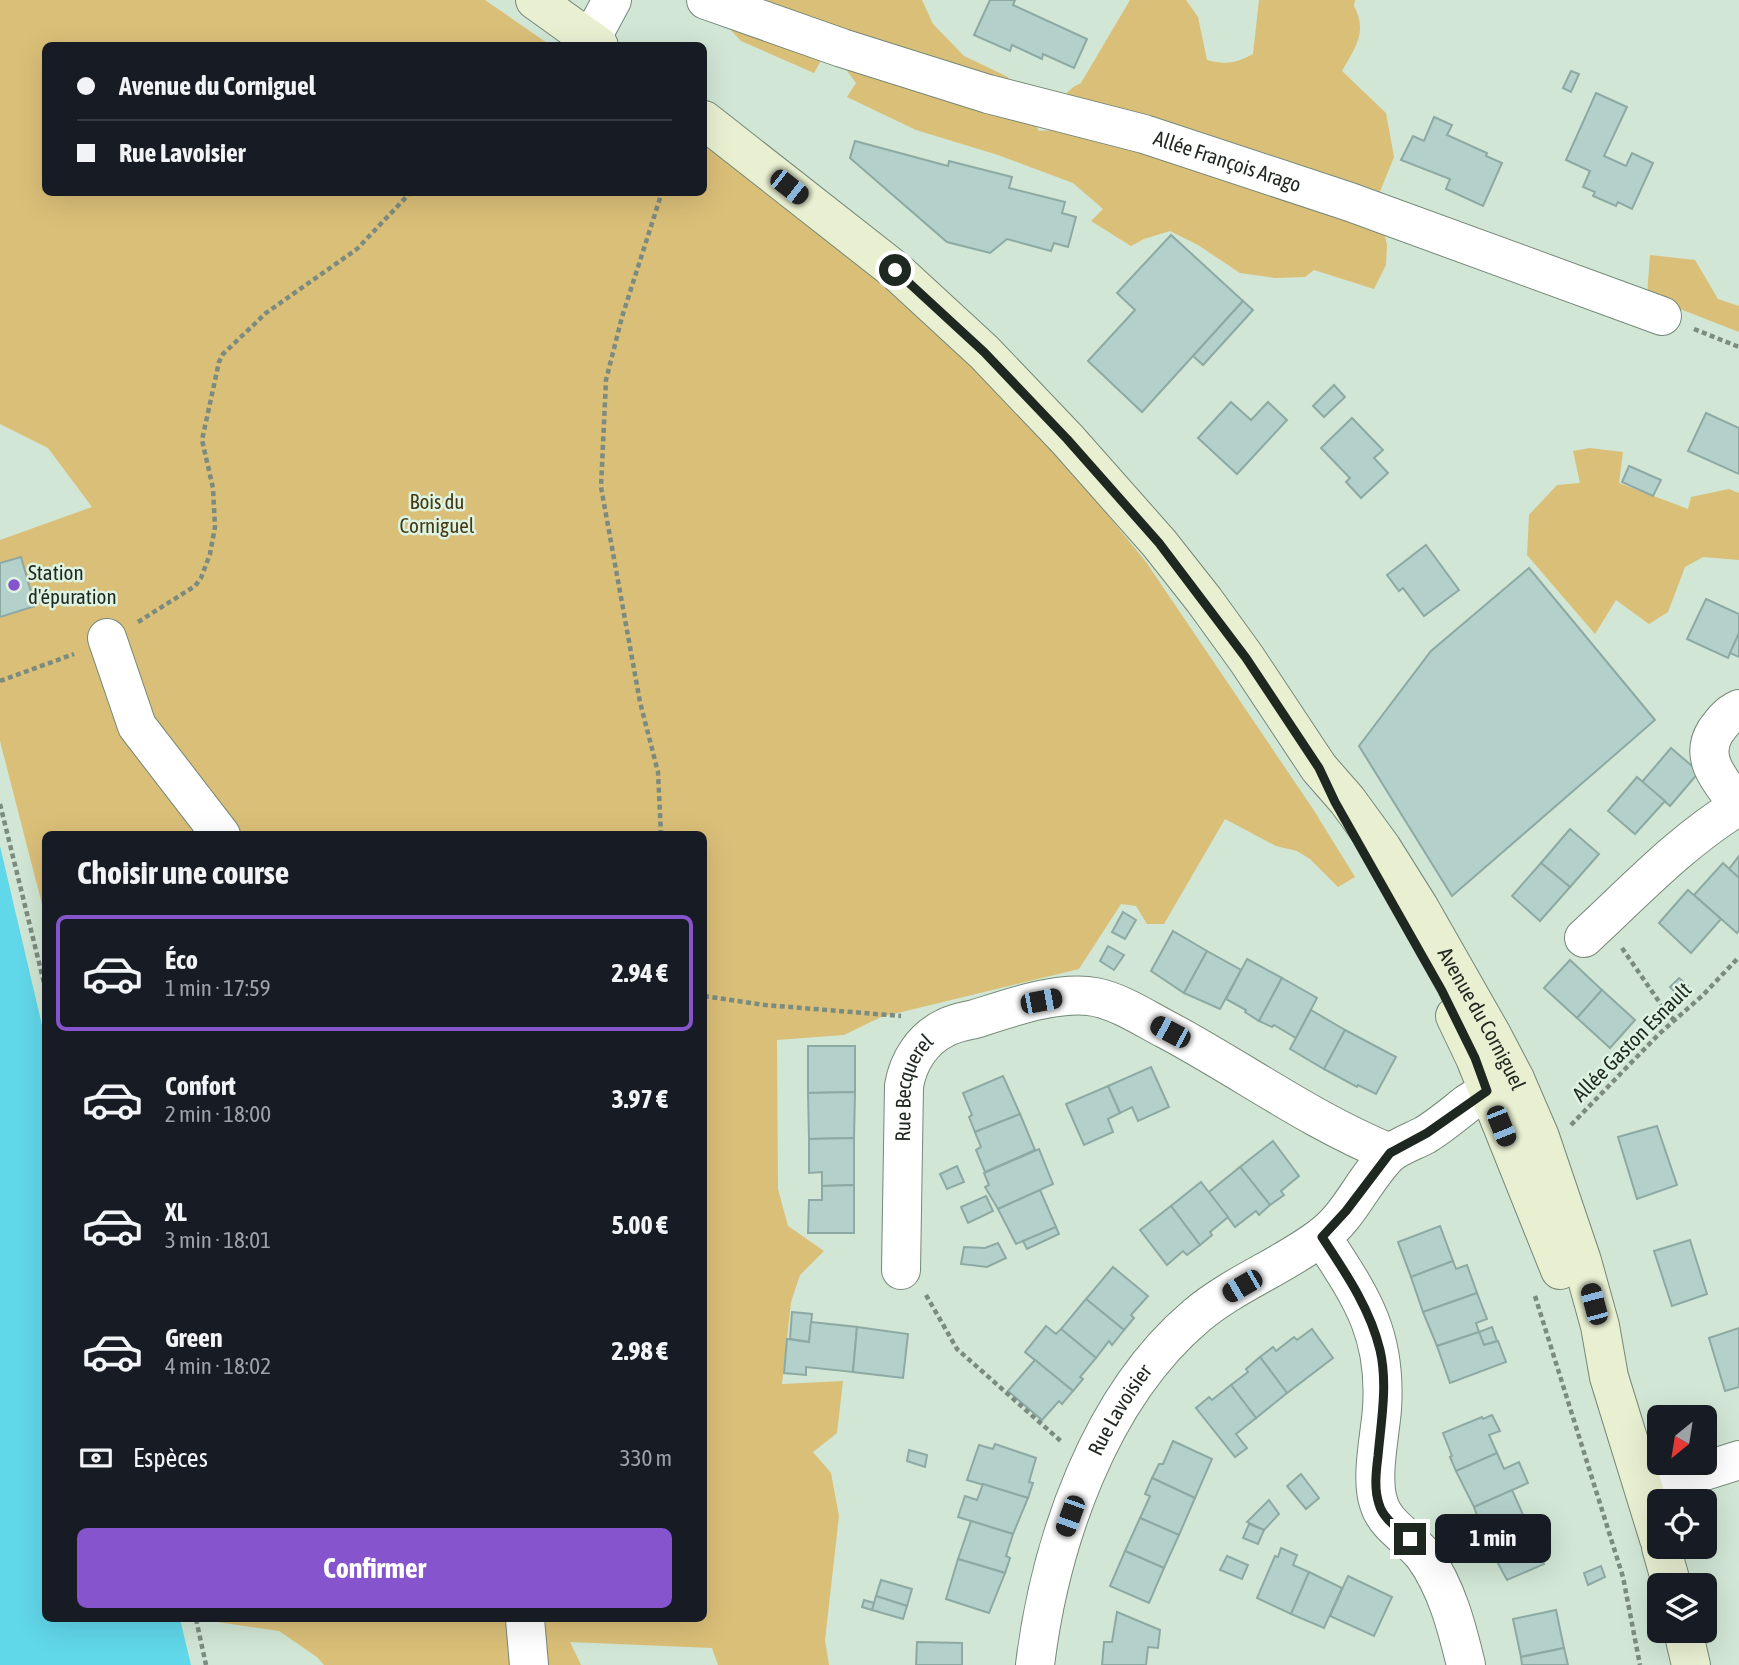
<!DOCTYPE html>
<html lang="fr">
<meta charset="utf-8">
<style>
body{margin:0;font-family:"Asap Condensed",sans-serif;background:#242831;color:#f1f3f6;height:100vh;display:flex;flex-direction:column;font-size:26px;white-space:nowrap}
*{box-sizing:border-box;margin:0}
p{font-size:23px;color:#9ea1a6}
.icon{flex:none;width:38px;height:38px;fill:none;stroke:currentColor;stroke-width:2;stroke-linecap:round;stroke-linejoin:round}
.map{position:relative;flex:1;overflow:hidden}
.sheet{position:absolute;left:42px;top:831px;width:665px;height:791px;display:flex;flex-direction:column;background:#171b24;border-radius:10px;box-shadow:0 7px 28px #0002}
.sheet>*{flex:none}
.guide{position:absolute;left:42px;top:42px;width:665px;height:154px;border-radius:10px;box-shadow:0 7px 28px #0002;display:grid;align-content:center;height:154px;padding:0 35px;background:#171b24}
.needle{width:46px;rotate:210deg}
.controls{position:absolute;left:1647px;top:1405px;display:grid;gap:14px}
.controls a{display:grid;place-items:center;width:70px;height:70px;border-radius:10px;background:#171b24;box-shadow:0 7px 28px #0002;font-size:35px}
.end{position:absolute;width:32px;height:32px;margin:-16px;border:9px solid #1f2721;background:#fff;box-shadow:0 0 0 4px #fff}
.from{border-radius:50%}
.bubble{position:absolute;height:49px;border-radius:10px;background:#171b24;box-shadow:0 7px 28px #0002;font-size:23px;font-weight:700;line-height:49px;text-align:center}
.car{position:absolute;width:21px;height:42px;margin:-21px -10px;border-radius:9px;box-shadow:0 0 5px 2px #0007;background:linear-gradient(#222 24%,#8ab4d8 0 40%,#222 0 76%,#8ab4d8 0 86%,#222 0)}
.guide b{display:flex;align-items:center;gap:24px;height:66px;font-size:26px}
.guide b+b{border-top:2px solid #363941}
.guide i{width:18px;height:18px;background:#f1f3f6}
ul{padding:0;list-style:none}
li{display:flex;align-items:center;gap:21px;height:116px;margin:0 14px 10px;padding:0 21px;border:4px solid transparent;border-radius:10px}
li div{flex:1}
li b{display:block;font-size:26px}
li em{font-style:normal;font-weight:700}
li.on{border-color:#8655cd}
li>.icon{width:63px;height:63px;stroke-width:1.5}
h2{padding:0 35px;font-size:32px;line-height:84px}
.pay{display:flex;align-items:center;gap:18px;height:77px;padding:0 35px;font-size:26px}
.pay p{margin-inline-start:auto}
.button{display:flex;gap:14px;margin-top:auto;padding:14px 35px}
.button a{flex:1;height:80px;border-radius:10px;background:#8655cd;color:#fff;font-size:28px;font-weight:700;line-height:80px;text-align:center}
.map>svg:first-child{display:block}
.green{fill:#dabf78}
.water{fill:#61d7ea}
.building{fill:#b3d0ca;stroke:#8da9a3;stroke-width:2}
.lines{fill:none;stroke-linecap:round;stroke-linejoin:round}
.street-casing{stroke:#758878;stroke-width:40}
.secondary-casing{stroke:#758878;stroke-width:40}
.path{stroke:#7c8b7f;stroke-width:4.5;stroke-dasharray:5 3.5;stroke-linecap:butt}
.street{stroke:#fff;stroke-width:38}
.secondary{stroke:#e9f0d2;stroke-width:38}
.route{stroke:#1f2721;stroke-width:9}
.poi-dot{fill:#8655cd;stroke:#def3e1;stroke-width:2.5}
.labels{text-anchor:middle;stroke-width:5;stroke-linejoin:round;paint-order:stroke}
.street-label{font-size:21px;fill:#1f2721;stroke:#def3e1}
.park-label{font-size:21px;fill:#453914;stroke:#def3e1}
.poi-label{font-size:21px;fill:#1f2721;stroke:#def3e1;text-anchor:start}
</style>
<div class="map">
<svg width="1739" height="1665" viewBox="0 0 1739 1665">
<rect width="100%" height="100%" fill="#d1e6d4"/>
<!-- green -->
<g class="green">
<polygon points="0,0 485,0 550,45 46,46 46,192 704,192 704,144 908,304 1023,411 1146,562 1313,809 1355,877 1338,887 1310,859 1297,851 1276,846 1225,819 1164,924 1147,924 1136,906 1121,904 1079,969 881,1017 844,1035 777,1040 778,1189 788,1226 824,1251 800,1275 791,1302 782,1384 843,1381 837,1433 813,1452 831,1473 839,1516 825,1640 829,1665 718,1665 712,1648 570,1642 581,1665 324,1665 317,1657 279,1631 217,1622 216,1619 704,1619 704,835 46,835 45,916 0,741 0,540 92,507 48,448 0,424"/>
<path d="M 721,0 L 922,0 L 933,24 L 964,56 L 1008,77 L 1039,131 L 1053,130 C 1057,111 1061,91 1081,83 L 1130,0 L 1186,0 L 1198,17 L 1207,60 C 1226,65 1237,63 1253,54 L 1259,0 L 1355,0 L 1354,6 C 1368,32 1355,48 1342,71 L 1386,113 L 1394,157 L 1377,199 L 1387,245 L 1386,265 L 1374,289 L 1314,270 L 1305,277 L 1275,278 L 1240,273 L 1198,245 L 1170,231 L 1144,239 L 1131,246 L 1091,221 L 1103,209 L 1073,183 L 998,155 L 916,130 L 847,97 L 856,83 L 842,64 L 823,57 L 814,73 L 741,41 L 724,23 Z"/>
<polygon points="1650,255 1695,260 1718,299 1739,306 1739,332 1647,296"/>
<polygon points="1590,448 1623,452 1619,483 1688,509 1691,497 1729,489 1739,493 1739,560 1703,557 1685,567 1668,612 1649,624 1616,600 1595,634 1527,555 1529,515 1557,485 1580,483 1573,451"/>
</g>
<!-- water -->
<polygon class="water" points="0,846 45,1038 46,1619 180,1619 191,1665 0,1665"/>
<!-- building -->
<g class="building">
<polygon points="990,0 1015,0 1013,5 1087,39 1074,68 1043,54 1042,59 1012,45 1010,51 974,35"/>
<polygon points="1571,71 1579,74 1571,92 1563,88"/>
<polygon points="1596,93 1627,107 1604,156 1626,166 1632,153 1653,163 1632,209 1618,202 1616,206 1593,196 1595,192 1583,187 1590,171 1566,160"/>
<polygon points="1434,117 1452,125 1447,135 1487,153 1486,156 1502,163 1483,206 1446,189 1450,179 1401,160 1413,136 1424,141"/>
<polygon points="855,141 948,166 949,161 1012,177 1009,188 1065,202 1062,213 1076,217 1068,247 1054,243 1051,251 1007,239 990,253 947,242 850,158"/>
<polygon points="1171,235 1243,301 1142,412 1088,361 1135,310 1117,293"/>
<polygon points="1243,301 1253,310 1203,365 1193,356"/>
<polygon points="1334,385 1345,397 1324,417 1313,406"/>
<polygon points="1231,402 1251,420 1268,402 1287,420 1237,474 1198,438"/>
<polygon points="1706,413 1739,428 1739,474 1688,451"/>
<polygon points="1352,418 1383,450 1374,458 1388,473 1361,498 1346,482 1350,478 1321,448"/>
<polygon points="1629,466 1661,480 1653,496 1622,482"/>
<polygon points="1426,545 1459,590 1424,616 1403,588 1399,591 1387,575"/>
<polygon points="21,557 35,606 0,617 0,563"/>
<polygon points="1529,568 1655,720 1452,896 1359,746 1431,651"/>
<polygon points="1706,599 1739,614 1739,633 1728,658 1687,639"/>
<polygon points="1739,633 1739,657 1730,653"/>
<polygon points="1671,748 1699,772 1670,806 1642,782"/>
<polygon points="1637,777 1665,801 1635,834 1608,811"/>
<polygon points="1570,829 1599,854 1570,887 1541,863"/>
<polygon points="1739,856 1739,878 1729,869"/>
<polygon points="1541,863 1570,887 1540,921 1512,896"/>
<polygon points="1723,863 1739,878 1739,930 1737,933 1694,895"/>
<polygon points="1688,890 1721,919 1691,953 1659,923"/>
<polygon points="1123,912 1136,920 1125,939 1112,932"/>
<polygon points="1173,931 1207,951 1184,993 1151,971"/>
<polygon points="1108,946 1124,955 1114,970 1100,961"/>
<polygon points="1207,951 1241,970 1220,1009 1184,993"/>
<polygon points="1247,959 1282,978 1259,1021 1245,1012 1246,1010 1226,999"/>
<polygon points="1570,960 1602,990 1577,1018 1544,988"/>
<polygon points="1282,978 1317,998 1296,1038 1274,1025 1272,1027 1259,1021"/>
<polygon points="1679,978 1688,986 1679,996 1670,987"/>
<polygon points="1602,990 1635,1020 1610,1048 1577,1018"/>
<polygon points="1311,1010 1345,1030 1324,1069 1290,1049"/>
<polygon points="1345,1030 1396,1057 1376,1094 1358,1085 1357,1087 1324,1069"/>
<polygon points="808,1046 855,1046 855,1092 808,1093"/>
<polygon points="1151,1067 1169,1107 1138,1121 1132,1107 1120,1113 1108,1086"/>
<polygon points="1003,1076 1020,1114 975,1132 969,1117 972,1115 963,1093"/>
<polygon points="1585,1080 1592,1087 1585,1094 1578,1088"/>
<polygon points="1108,1086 1120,1113 1108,1119 1113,1132 1084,1145 1066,1104"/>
<polygon points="855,1092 854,1138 809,1139 808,1093"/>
<polygon points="1020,1114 1035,1150 985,1172 976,1150 981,1147 975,1132"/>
<polygon points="1657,1126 1677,1185 1637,1199 1618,1137"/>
<polygon points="854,1138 854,1185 822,1186 822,1172 809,1173 809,1139"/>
<polygon points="1273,1141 1299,1176 1281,1191 1284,1195 1270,1205 1240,1167"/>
<polygon points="1039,1149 1053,1184 998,1209 985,1187 989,1185 984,1173"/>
<polygon points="957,1166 964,1182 947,1189 940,1174"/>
<polygon points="1240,1167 1270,1205 1259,1215 1256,1211 1235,1227 1209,1192"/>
<polygon points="1201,1182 1228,1217 1210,1232 1212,1235 1200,1245 1171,1206"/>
<polygon points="854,1185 854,1233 808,1233 809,1200 822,1200 822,1186"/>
<polygon points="1040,1190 1056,1227 1016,1244 998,1209"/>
<polygon points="986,1196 993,1211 968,1223 961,1207"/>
<polygon points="1171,1206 1200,1245 1187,1255 1183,1251 1167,1265 1140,1230"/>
<polygon points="1440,1226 1453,1261 1411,1277 1398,1242"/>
<polygon points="1056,1227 1059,1234 1027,1249 1023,1241"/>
<polygon points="1690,1240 1707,1294 1672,1306 1654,1251"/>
<polygon points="998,1243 1006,1258 987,1267 961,1264 964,1247 985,1248"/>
<polygon points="1453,1261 1456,1269 1467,1265 1477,1293 1423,1312 1411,1277"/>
<polygon points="1113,1267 1148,1296 1131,1315 1134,1318 1124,1330 1086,1299"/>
<polygon points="1477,1293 1487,1319 1476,1323 1479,1332 1437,1346 1423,1312"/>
<polygon points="1086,1299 1124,1330 1112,1345 1109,1341 1096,1358 1061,1329"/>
<polygon points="792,1312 812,1314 809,1342 790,1339"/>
<polygon points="811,1322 857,1327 853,1372 806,1367 806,1375 784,1373 787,1339 809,1342"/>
<polygon points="1046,1326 1056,1334 1061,1329 1096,1358 1080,1377 1083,1379 1073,1391 1025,1352"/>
<polygon points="857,1327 908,1334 903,1378 853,1372"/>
<polygon points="1492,1327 1497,1341 1484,1345 1479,1332"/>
<polygon points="1739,1328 1739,1387 1725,1391 1709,1338"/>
<polygon points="1312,1329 1333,1358 1287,1393 1260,1357 1273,1347 1276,1351 1294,1337 1297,1340"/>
<polygon points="1479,1332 1484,1345 1498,1341 1506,1362 1450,1383 1437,1346"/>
<polygon points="1260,1357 1287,1393 1256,1418 1231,1385 1248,1372 1246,1369"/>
<polygon points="1035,1360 1073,1391 1062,1404 1059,1401 1042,1420 1008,1391"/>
<polygon points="1231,1385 1256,1418 1236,1434 1247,1448 1235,1457 1196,1408 1209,1397 1212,1400"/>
<polygon points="1492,1415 1500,1431 1489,1435 1497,1453 1456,1471 1450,1457 1452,1456 1443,1433 1482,1417 1483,1419"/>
<polygon points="1173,1441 1212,1459 1195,1498 1152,1478 1159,1464 1163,1464"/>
<polygon points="995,1444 1036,1458 1029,1482 1033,1483 1028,1498 967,1480 979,1445 993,1449"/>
<polygon points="909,1450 927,1455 925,1467 907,1461"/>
<polygon points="1497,1453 1504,1469 1519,1462 1528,1483 1474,1507 1456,1471"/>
<polygon points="1301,1474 1319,1498 1306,1509 1287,1486"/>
<polygon points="1152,1478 1195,1498 1179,1535 1140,1518 1150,1496 1145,1494"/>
<polygon points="983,1484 1028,1498 1013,1534 958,1517 965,1496 977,1500"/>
<polygon points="1512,1490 1528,1526 1487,1543 1474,1507"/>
<polygon points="1269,1500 1279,1514 1264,1530 1247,1522"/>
<polygon points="1140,1518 1179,1535 1164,1568 1125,1551"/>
<polygon points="971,1521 1013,1534 1006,1556 1010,1558 1005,1573 958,1559"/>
<polygon points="1249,1524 1264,1530 1258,1544 1243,1538"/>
<polygon points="1528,1526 1544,1564 1507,1580 1487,1543"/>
<polygon points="1281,1548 1297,1555 1293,1565 1309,1572 1291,1614 1257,1598 1275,1556 1278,1557"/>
<polygon points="1125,1551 1164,1568 1149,1603 1110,1586"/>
<polygon points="1227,1556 1248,1565 1242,1579 1220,1570"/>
<polygon points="958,1559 1005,1573 989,1613 946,1599"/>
<polygon points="1601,1566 1605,1577 1588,1585 1584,1573"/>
<polygon points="1309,1572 1342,1588 1324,1628 1291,1614"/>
<polygon points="1348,1576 1392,1597 1374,1636 1330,1616"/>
<polygon points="881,1580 912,1589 907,1606 876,1596"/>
<polygon points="876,1596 907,1606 903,1619 872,1610"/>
<polygon points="864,1600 874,1603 872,1610 862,1607"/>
<polygon points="1556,1610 1564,1648 1521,1657 1513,1619"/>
<polygon points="1117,1612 1160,1630 1158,1648 1148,1647 1146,1665 1102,1665 1104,1642 1112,1642"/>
<polygon points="917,1642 962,1643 962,1665 916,1665"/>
<polygon points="1564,1648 1568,1665 1522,1665 1521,1657"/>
</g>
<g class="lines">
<defs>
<g id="street">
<path id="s1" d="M 706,0 L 842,48 L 988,94 L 1144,134 L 1350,202 L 1662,316"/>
<polyline points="591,39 612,0"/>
<polyline points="107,638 137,726 221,835"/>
<path d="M 1584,938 C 1634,892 1681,841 1739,806 C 1723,783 1698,760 1715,732 C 1722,722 1728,714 1739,709"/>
<path d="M 1322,1237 C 1361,1297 1387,1333 1382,1409 C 1380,1436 1370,1478 1379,1504 C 1385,1525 1411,1539 1424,1556 C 1447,1588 1457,1628 1466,1665"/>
<path id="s2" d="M 901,1270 L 904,1086 C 908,1062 922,1039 945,1028 C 954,1023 966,1021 975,1019 C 1009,1008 1060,990 1095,997 C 1120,1002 1144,1018 1167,1030 C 1242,1070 1311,1121 1390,1153"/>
<polyline points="1645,1490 1739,1460"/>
<polyline points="525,1619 529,1665"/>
<path id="s3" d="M 1035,1665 C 1050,1543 1099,1398 1196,1316 C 1232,1285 1283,1266 1321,1237 C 1350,1216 1363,1180 1388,1155 C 1398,1146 1414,1141 1425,1135 C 1440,1126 1454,1114 1468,1103 C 1483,1093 1498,1086 1515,1079"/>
</g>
<g id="secondary">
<polyline points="535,0 599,46"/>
<path id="s4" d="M 704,120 L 895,270 L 984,352 L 1067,439 L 1159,543 L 1204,600 L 1246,658 L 1319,768 L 1347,800 L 1382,848 L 1419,907 L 1492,1035 L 1515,1079 L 1540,1137 L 1582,1261 L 1600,1326 L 1609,1377 L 1659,1539"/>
<polyline points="1455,1016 1475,1058 1560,1270"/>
<polyline points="1661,1547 1672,1586"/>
<polyline points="1683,1631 1691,1665"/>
</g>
</defs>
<!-- street casing -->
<use href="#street" class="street-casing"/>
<!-- secondary casing -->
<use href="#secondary" class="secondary-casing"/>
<!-- path -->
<g class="path">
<polyline points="1694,329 1739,347"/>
<polyline points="138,622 195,586 201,578 210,554 215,527 213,488 202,440 219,362 223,354 266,313 357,249 411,192"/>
<polyline points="0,681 74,654"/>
<polyline points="0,804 46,991"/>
<polyline points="661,835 658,772 640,702 601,487 606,380 622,317 662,192"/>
<polyline points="1622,948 1669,1016 1675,1020"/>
<polyline points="704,996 765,1005 901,1016"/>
<polyline points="1571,1125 1659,1034 1703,995 1739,957"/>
<polyline points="926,1295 957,1349 1063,1443"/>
<polyline points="1535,1296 1623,1577 1640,1665"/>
<polyline points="196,1619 206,1665"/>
</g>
<!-- street -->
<use href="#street" class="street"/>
<!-- secondary -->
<use href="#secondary" class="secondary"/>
</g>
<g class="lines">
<!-- route -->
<path class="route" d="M 895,270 L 984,352 L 1067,439 L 1159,543 L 1246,658 L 1319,768 L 1335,802 L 1442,991 L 1475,1058 L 1487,1091 L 1427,1133 L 1390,1153 L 1346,1211 L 1322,1237 C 1345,1272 1370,1308 1380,1350 C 1388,1384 1381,1422 1378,1456 C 1376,1472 1374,1489 1379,1504 C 1383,1519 1399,1529 1410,1539"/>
</g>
<!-- markers -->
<circle class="poi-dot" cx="14" cy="585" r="7"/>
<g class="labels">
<!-- street labels -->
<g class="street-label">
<text dy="7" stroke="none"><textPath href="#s1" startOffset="546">Allée François Arago</textPath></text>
<text dy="7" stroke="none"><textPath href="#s4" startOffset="1199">Avenue du Corniguel</textPath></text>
<text transform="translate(1632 1042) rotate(-45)" y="7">Allée Gaston Esnault</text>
<text dy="7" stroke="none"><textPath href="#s2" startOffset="184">Rue Becquerel</textPath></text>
<text dy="7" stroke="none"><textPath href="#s3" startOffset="271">Rue Lavoisier</textPath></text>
</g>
<!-- park labels -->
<g class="park-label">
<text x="437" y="509">Bois du<tspan x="437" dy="24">Corniguel</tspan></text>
</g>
<!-- poi labels -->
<g class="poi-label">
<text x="28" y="580">Station<tspan x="28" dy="24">d'épuration</tspan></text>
</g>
</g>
</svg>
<div class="controls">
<a><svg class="needle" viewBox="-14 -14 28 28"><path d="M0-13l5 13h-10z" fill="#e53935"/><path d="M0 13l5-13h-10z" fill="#9ea1a6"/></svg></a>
<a><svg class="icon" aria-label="locate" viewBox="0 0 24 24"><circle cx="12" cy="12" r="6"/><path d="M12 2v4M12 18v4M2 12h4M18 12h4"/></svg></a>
<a><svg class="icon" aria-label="layers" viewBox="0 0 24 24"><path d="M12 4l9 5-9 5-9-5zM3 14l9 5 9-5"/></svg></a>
</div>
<i class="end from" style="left:895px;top:270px"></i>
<i class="end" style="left:1410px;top:1539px"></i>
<div class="bubble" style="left:1435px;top:1514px;width:116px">1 min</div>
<i class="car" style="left:789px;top:187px;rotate:128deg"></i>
<i class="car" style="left:1041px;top:1001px;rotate:79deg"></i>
<i class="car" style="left:1170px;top:1032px;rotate:298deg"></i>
<i class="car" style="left:1501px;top:1126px;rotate:158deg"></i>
<i class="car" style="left:1242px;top:1286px;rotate:240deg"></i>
<i class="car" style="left:1594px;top:1304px;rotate:345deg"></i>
<i class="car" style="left:1070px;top:1516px;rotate:200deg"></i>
<div class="guide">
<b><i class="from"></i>Avenue du Corniguel</b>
<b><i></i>Rue Lavoisier</b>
</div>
<section class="sheet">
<h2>Choisir une course</h2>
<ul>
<li class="on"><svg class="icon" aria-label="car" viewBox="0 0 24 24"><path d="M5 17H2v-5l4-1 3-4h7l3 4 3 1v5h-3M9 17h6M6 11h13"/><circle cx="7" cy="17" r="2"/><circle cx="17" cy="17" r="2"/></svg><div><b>Éco</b><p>1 min · 17:59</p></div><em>2.94 €</em></li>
<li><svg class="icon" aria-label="car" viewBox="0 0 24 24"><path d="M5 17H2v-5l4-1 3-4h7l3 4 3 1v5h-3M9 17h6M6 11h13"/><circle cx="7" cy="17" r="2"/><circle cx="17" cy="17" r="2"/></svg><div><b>Confort</b><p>2 min · 18:00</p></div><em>3.97 €</em></li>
<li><svg class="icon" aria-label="car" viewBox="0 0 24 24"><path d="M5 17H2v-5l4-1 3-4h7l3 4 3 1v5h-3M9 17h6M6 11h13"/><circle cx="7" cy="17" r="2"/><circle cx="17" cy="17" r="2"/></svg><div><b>XL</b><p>3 min · 18:01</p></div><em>5.00 €</em></li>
<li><svg class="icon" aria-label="car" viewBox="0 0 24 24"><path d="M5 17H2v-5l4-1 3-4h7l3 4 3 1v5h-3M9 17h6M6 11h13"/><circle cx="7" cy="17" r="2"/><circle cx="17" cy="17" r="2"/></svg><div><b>Green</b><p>4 min · 18:02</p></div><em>2.98 €</em></li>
</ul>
<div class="pay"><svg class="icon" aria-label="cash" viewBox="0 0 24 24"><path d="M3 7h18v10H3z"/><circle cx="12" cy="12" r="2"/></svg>Espèces<p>330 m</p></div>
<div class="button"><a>Confirmer</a></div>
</section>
</div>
